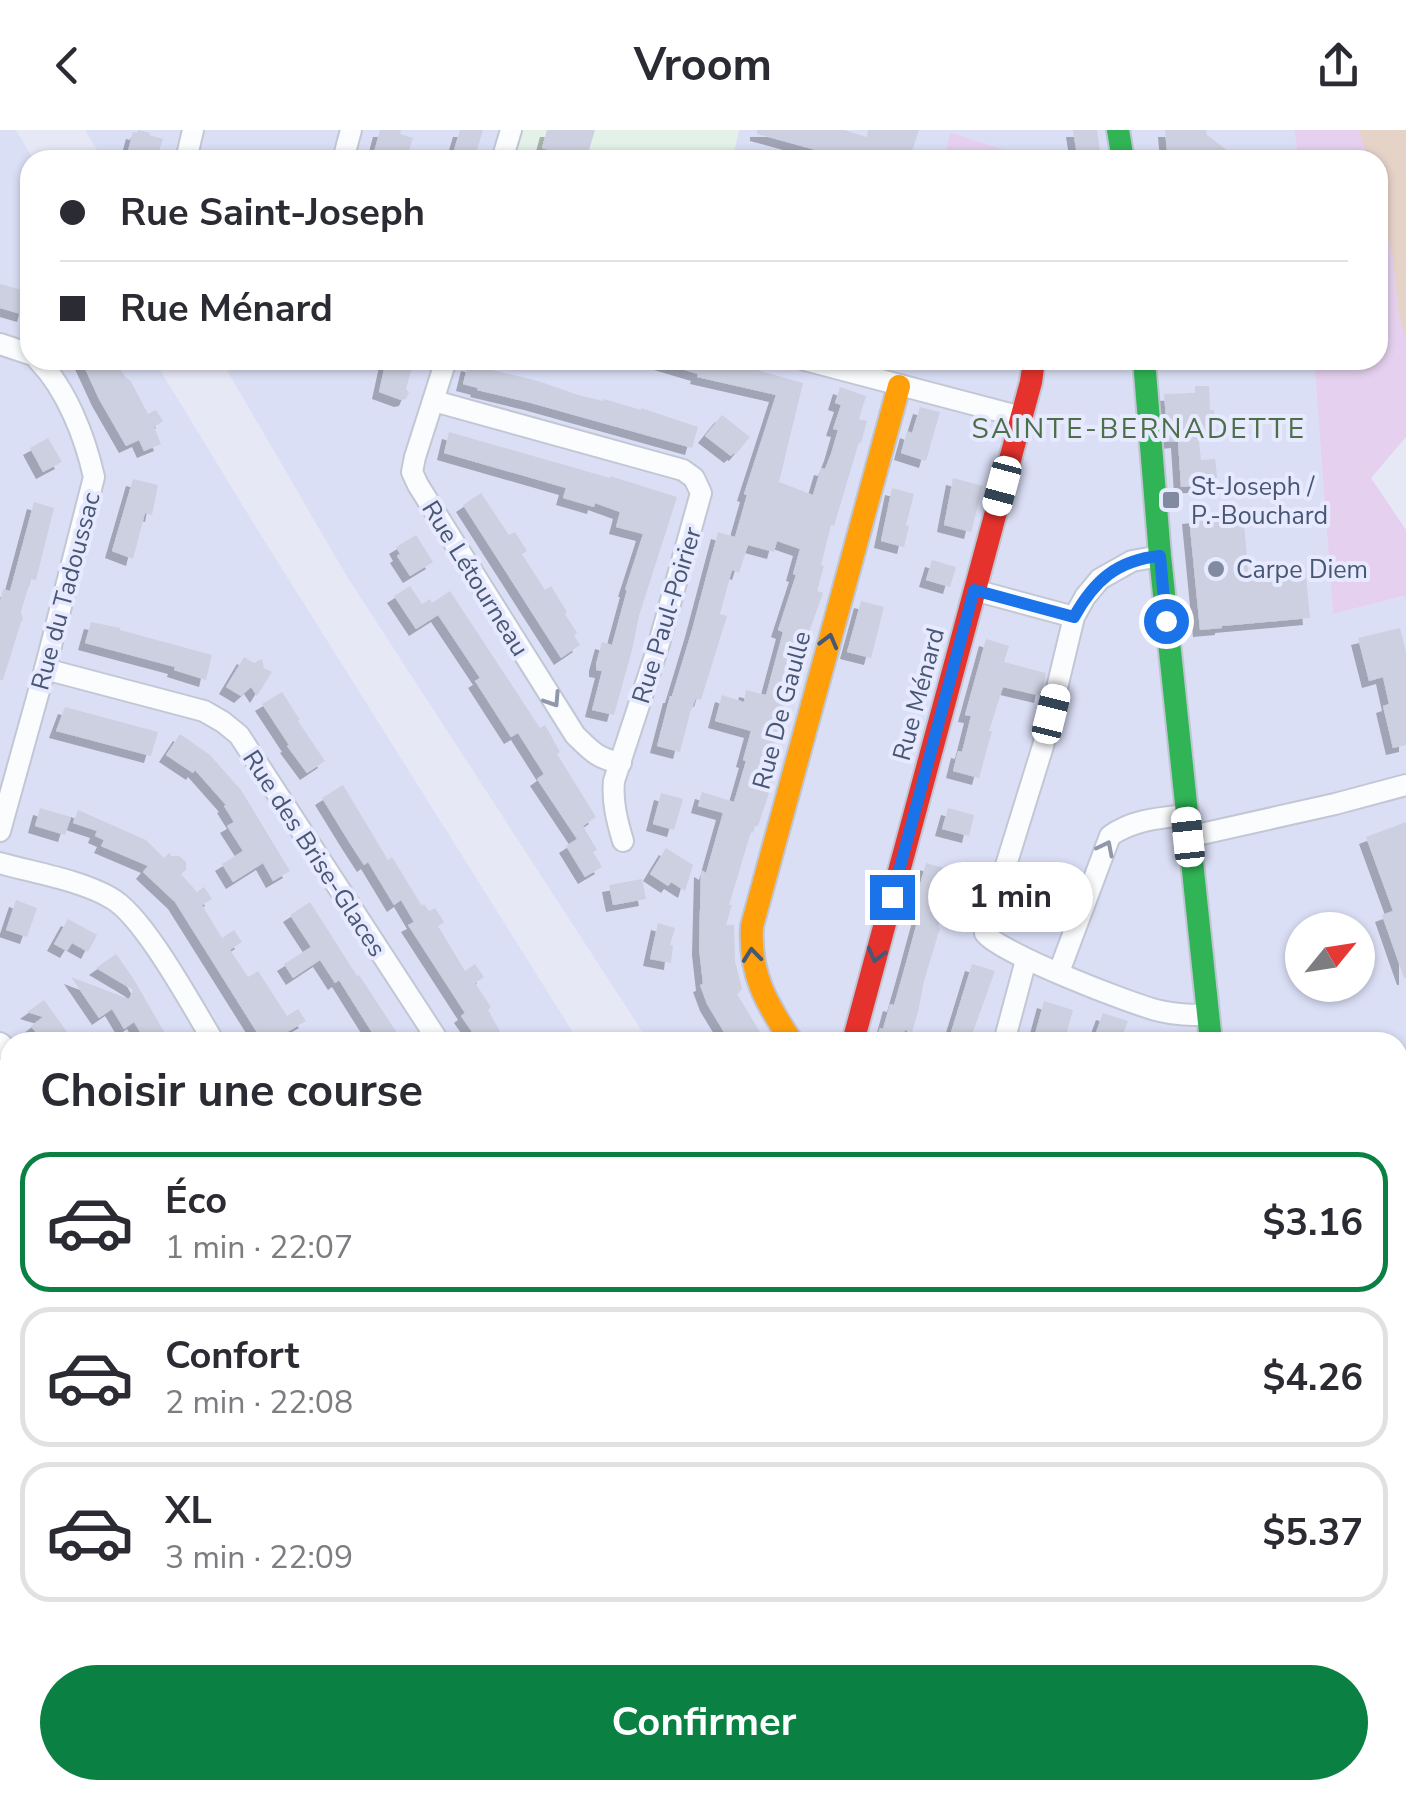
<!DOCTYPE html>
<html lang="fr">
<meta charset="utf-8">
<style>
body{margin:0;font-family:"Nunito Sans",sans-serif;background:#f2f2f3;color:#2b2b33;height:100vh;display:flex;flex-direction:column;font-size:38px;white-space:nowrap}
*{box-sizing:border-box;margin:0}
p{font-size:32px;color:#7c7c81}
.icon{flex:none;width:55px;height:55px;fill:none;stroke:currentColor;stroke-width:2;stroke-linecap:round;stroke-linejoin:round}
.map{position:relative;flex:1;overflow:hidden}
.side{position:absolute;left:0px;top:902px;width:1408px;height:768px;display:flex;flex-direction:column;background:#fff;border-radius:30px 30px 0 0;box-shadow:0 2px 8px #0004}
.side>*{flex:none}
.hud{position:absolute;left:20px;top:20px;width:1368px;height:220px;border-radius:30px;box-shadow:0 2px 8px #0004;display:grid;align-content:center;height:220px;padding:0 40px;background:#fff}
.needle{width:65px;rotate:60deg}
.controls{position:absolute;left:1285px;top:782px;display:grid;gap:20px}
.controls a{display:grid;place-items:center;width:90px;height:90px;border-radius:50%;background:#fff;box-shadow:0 2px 8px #0004;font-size:50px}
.end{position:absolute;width:45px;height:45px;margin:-22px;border:12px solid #1a73e8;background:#fff;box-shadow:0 0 0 5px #fff}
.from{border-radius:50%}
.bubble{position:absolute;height:70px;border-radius:35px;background:#fff;box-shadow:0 2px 8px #0004;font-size:32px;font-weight:700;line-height:70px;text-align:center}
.car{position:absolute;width:30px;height:60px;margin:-30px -15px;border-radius:12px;box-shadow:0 0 8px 2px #0007;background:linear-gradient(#fff 24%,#345 0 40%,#fff 0 76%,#345 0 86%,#fff 0)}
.hud b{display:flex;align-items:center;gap:35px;height:95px;font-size:38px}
.hud b+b{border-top:2px solid #e1e1e2}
.hud i{width:25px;height:25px;background:#2b2b33}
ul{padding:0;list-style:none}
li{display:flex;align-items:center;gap:30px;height:140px;margin:0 20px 15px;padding:0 20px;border:5px solid #e1e1e2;border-radius:30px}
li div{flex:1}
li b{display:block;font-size:38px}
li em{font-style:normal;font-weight:700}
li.active{border-color:#0b8043}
li>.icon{width:90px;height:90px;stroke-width:1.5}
h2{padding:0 40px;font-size:45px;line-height:120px}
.action{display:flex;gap:20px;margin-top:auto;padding:20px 40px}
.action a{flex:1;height:115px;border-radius:60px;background:#0b8043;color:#fff;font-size:40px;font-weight:700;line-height:115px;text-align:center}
header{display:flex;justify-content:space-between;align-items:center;height:130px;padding:0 40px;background:#fff;font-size:45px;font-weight:700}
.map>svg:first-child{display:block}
.residential{fill:#dbdff6;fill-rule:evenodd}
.education{fill:#e3f1e9}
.green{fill:#e5d1ef}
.water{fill:#e6d3c8}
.building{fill:#ccd0e0;filter:url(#shadow)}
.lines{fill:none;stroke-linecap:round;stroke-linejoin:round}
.street-casing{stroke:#c2c7d5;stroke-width:24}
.fast-casing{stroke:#c0c5d4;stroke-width:26}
.slow-casing{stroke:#c0c5d4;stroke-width:26}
.jam-casing{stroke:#c0c5d4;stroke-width:26}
.street{stroke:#fbfcfe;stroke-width:20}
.fast{stroke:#30b455;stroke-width:22}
.slow{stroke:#ff9f0a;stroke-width:22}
.jam{stroke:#e5322d;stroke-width:22}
.oneway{stroke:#485773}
.oneway2{stroke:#9099ab}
.route{stroke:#1a73e8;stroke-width:12}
.poi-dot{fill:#808aa1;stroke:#e7eaff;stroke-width:4}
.labels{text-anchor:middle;stroke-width:8;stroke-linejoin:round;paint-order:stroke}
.poi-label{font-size:25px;fill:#485773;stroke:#e7eaff;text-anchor:start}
.street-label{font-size:25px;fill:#485773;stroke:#e7eaff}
.neighbourhood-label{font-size:28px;letter-spacing:2.5px;fill:#4c6f4a;stroke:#e7eaff}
</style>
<header><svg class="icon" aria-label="back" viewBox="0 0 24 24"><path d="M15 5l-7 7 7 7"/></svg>Vroom<svg class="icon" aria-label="share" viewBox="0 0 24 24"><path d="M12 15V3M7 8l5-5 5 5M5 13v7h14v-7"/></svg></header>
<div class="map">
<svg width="1406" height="1668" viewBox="0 0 1406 1668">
<defs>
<filter id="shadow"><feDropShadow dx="-7" dy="7" stdDeviation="0" flood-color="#0004"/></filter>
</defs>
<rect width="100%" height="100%" fill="#e7e8f6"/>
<!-- residential -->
<g class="residential">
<polygon points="0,0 16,0 34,30 30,30 30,230 154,230 254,394 579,912 10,912 10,1660 987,1660 991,1668 0,1668"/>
<polygon points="85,0 518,0 510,30 103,30"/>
<polygon points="739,0 1294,0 1299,30 1029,30 951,2 944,30 744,30 733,27"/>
<path d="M 221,230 L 1314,230 L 1333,484 L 1405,466 L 1406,471 L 1406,1668 L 1106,1668 L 1108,1660 L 1398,1660 L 1398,912 L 649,912 L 346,445 ZM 1302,800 L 1358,800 L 1358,855 L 1302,855 Z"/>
</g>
<!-- education -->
<polygon class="education" points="518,0 739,0 732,30 510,30"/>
<!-- green -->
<g class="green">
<polygon points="1294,0 1406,0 1406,307 1371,348 1406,400 1406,471 1404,466 1333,484 1314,230 1378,230 1378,30 1299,30"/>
<polygon points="950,2 1029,28 1029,30 944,30"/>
</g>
<!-- water -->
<polygon class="water" points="1359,0 1406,0 1406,209 1399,186 1393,129 1378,68 1378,30 1368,30"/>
<!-- building -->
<g class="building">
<polygon points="138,0 150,3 149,5 163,9 156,30 147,30 127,24 133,2 137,3"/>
<polygon points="380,0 401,0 400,4 413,8 408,23 398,20 395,29 374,22"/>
<polygon points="460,0 483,0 474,30 451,30"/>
<polygon points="547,0 595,0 586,30 542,18"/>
<polygon points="757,0 844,0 867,7 868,0 919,0 909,30 852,30 757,4"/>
<polygon points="1073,0 1097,0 1100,21 1077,25"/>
<polygon points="1165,0 1206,0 1207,5 1240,30 1173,30 1167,22"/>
<polygon points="0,154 30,162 24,185 0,178"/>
<polygon points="81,230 114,230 126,248 130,250 148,284 156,280 163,291 154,297 161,314 144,321 139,310 126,316 99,269"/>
<polygon points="386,230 414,230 406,259 409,262 406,269 401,270 379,262"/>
<polygon points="661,230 739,230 754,234 753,237 760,241 803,253 779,352 813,365 821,338 825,339 831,324 838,300 833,299 841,275 835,273 840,257 866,266 859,289 867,291 861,313 859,312 834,396 831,395 821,435 824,436 817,461 823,463 804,516 806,516 801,537 798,536 792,554 789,554 771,626 779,628 774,648 758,696 755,696 753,703 751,702 729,775 732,775 726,795 734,795 735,831 742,859 737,864 766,912 730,912 707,874 700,855 703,854 699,818 701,740 706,743 723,683 698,676 702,662 734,672 746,631 743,630 751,601 715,591 722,565 744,572 746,560 766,565 783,502 778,500 796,445 793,444 800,419 777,411 774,422 748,415 739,443 732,440 720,484 727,486 701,570 696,568 690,583 680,622 657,616 670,566 672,566 692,500 718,402 735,407 747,365 744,364 776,265 697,247 698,244 661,233"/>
<polygon points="468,234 538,251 578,265 603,271 604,269 641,280 641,278 698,297 692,318 531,273 477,260 478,258 463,254"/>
<polygon points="1195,256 1209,256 1210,280 1214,280 1216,301 1198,302 1201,330 1215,329 1218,354 1181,357 1178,311 1168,312 1164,264 1195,263"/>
<polygon points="920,277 940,282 926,331 901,323 907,301 912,303"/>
<polygon points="722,285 750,307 736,324 734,323 731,326 705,306"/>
<polygon points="449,302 610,348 610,346 677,367 639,486 632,520 614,585 592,580 602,541 596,540 596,534 602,512 612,515 627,460 625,460 643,404 616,397 620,382 595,373 594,377 563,368 566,358 444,323"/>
<polygon points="48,308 62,332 43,342 30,318"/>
<polygon points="953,348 983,356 971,402 944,395"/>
<polygon points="133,349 158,355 152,385 145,383 133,429 112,421"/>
<polygon points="892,358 914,364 906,395 909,396 904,417 881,411"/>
<polygon points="481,363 509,405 515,402 527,421 522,424 545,460 551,456 567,482 565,484 577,503 574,506 580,515 561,528 463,375"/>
<polygon points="34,372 54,378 36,450 31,449 21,481 23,490 21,492 3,550 0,550 0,472 3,459 10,461"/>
<polygon points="1243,382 1248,441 1305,436 1310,488 1222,496 1222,498 1200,500 1189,387"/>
<polygon points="416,405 433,432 410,446 397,426 400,424 396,417"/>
<polygon points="932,430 956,437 950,457 926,450"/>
<polygon points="410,456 422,474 430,469 432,473 450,461 540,598 545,595 560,622 557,624 596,687 583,696 597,720 593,722 602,737 585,747 566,716 577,709 537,649 544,644 518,603 511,607 475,551 480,548 438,485 416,499 394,466"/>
<polygon points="861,471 884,477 871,528 847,522"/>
<polygon points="91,492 120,498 120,500 212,525 206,550 174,540 175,537 85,513"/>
<polygon points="1400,498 1406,522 1406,615 1393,618 1383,576 1389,574 1383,547 1369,551 1358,508"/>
<polygon points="986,509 1009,516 1004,532 1046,543 1041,566 1003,557 989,601 992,601 979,648 953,641 958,621 962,622 971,586 965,585"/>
<polygon points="244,527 254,533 262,529 264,538 272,542 257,566 251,557 241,566 226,557"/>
<polygon points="282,562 300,590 298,591 325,631 307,643 287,616 289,615 262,574"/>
<polygon points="65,577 158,602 151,626 56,601"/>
<polygon points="180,604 210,625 241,660 290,741 273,751 263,733 233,752 222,734 243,721 227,696 234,692 224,676 226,675 195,640 193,643 166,625"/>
<polygon points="343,655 388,730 392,727 422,776 424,774 429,781 435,778 444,792 438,796 465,841 475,834 484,847 475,853 491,877 488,880 506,912 479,912 461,886 465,883 408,795 414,792 401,770 394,775 368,732 364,735 349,712 322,668"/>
<polygon points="661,663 683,669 674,700 653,694"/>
<polygon points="40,678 71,687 65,705 35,696"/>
<polygon points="948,678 974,685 969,706 942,699"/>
<polygon points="78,680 146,710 164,728 169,723 171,726 179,726 186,732 186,740 181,744 197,762 204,757 212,769 202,775 222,808 234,800 242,812 230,820 248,847 258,841 287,886 298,879 306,891 284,904 290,912 263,912 175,772 143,742 148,736 101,716 104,710 95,706 97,701 73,693"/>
<polygon points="1406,692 1406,848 1404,848 1382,785 1393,781 1366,707"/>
<polygon points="666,718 693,735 685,761 671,752 668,756 650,744"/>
<polygon points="926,733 948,739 941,768 946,770 938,797 940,798 924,851 918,882 912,902 905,900 902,912 875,912 880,898 883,899 890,874 894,875 904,840 919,785 912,783"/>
<polygon points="642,749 646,769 613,775 609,755"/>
<polygon points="16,770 37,778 27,807 6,800"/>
<polygon points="310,772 357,846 359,845 403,912 378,912 339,850 335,853 320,830 293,848 284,834 311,817 290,785"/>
<polygon points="68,789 97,805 88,822 72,813 67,821 54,814"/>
<polygon points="658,793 675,798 670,815 673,815 671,833 650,829"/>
<polygon points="116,824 133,848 170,912 146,912 134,892 124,899 112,879 99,888 71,847 129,869 133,860 96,838"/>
<polygon points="972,834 995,841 973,902 991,908 991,912 948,912"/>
<polygon points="44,870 70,906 61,912 43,912 31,896 43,887 27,882"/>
<polygon points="1044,871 1073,880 1064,912 1035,912 1037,905 1035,904"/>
<polygon points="1103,883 1128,891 1120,912 1095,905"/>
</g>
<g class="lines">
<defs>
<g id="street">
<polyline points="186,30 193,0"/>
<polyline points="343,30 351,0"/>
<polyline points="502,30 511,0"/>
<polyline points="0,214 30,224"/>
<path d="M 446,230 L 415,327 L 412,342 L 418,355 L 575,605 C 591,621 598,629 621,633"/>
<polyline points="805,230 1021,287"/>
<path d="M 434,271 L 683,340 L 694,348 L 701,363 L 658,517 L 614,651 C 612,672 617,691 623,711"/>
<path d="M 1160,426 L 1132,431 L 1100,449 L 1085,467 L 1074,487 L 1043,616 L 985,803 C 997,822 1133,875 1160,881 C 1176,885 1191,885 1207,885"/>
<polyline points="974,460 1074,487"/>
<polyline points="45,539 204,581 223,592 239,605 439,912"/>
<path d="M 0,701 L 45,539 L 94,347 C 85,307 67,260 38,230"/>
<polyline points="1188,707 1335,674 1406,655"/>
<path d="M 0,733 C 35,743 80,750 111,768 C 144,786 193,878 214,912"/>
<path d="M 1059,842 L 1110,706 C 1132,690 1159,688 1185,685"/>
<polyline points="1004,912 1026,830"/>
<polyline points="0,913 10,922"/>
<polyline points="0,1316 10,1280"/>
<polyline points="0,1532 10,1534"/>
<polyline points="114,1660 115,1668"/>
<polyline points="303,1660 303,1668"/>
<polyline points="479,1660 479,1668"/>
<polyline points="669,1660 674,1668"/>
<polyline points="864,1660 868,1668"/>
<polyline points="1354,1668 1356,1660"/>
</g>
<g id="fast">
<polyline points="1118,0 1123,30"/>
<polyline points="1144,230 1160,426 1211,912"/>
<polyline points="1191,1668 1193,1660"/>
</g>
<path id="slow" d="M 792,912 C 766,873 749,844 752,796 L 899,256"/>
<g id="jam">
<polyline points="853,912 1031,252 1034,230"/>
<polyline points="1398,1294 1406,1304"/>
</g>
</defs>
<!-- street casing -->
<use href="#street" class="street-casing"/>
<!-- fast casing -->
<use href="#fast" class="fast-casing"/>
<!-- slow casing -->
<use href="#slow" class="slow-casing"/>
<!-- jam casing -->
<use href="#jam" class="jam-casing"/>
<!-- street -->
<use href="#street" class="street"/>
<!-- fast -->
<use href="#fast" class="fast"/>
<!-- slow -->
<use href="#slow" class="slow"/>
<!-- jam -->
<use href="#jam" class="jam"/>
</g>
<!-- one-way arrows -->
<defs><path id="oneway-chevron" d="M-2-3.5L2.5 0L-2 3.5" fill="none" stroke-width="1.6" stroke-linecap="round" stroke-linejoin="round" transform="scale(2.5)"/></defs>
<g class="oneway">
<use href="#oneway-chevron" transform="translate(829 511) rotate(-75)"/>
<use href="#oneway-chevron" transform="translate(752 825) rotate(-96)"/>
<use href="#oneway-chevron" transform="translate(876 825) rotate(105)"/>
</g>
<g class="oneway2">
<use href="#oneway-chevron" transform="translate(553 570) rotate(57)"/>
<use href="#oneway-chevron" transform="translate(1106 718) rotate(-63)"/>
</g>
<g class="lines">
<!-- route -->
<path class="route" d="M 892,767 L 974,460 L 1074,487 C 1094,451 1117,430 1160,426 L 1166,491"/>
</g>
<!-- markers -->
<g class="poi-dot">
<rect x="1161" y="360" width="20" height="20" rx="5"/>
<circle cx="1216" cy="439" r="10"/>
</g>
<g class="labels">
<!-- poi labels -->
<g class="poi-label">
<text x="1191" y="365">St-Joseph /<tspan x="1191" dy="29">P.-Bouchard</tspan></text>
<text x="1236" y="448">Carpe Diem</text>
</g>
<!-- street labels -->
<g class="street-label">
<text transform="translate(476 448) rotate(58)" y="9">Rue Létourneau</text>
<text transform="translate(65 461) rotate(-75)" y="9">Rue du Tadoussac</text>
<text transform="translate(666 485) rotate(-73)" y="9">Rue Paul-Poirier</text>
<text transform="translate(918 564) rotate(-75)" y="9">Rue Ménard</text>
<text transform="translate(781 580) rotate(-75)" y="9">Rue De Gaulle</text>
<text transform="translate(315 723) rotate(57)" y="9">Rue des Brise-Glaces</text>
</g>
<!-- neighbourhood labels -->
<g class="neighbourhood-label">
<text x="1139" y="308">SAINTE-BERNADETTE</text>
</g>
</g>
</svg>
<div class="controls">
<a><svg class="needle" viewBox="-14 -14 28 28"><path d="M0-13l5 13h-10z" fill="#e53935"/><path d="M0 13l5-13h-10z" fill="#7c7c81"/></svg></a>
</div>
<i class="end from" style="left:1166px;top:491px"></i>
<i class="end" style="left:892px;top:767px"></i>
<div class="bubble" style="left:928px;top:732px;width:165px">1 min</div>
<i class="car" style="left:1002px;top:356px;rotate:195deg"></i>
<i class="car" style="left:1051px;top:584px;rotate:14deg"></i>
<i class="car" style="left:1188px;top:707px;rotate:354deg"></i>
<div class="hud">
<b><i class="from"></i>Rue Saint-Joseph</b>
<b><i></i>Rue Ménard</b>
</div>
<section class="side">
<h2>Choisir une course</h2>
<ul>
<li class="active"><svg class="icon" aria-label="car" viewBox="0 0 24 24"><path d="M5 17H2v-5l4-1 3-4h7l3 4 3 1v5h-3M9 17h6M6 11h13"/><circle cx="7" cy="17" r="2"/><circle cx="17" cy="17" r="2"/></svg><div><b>Éco</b><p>1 min · 22:07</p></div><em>$3.16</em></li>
<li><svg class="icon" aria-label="car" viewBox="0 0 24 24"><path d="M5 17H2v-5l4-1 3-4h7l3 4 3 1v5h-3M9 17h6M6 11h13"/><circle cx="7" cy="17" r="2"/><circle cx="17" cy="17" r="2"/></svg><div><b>Confort</b><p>2 min · 22:08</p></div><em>$4.26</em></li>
<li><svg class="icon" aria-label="car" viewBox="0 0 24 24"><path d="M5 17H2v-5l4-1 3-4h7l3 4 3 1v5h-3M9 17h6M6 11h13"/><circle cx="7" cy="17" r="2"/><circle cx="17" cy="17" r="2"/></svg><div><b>XL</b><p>3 min · 22:09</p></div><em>$5.37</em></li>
</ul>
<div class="action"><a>Confirmer</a></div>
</section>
</div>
